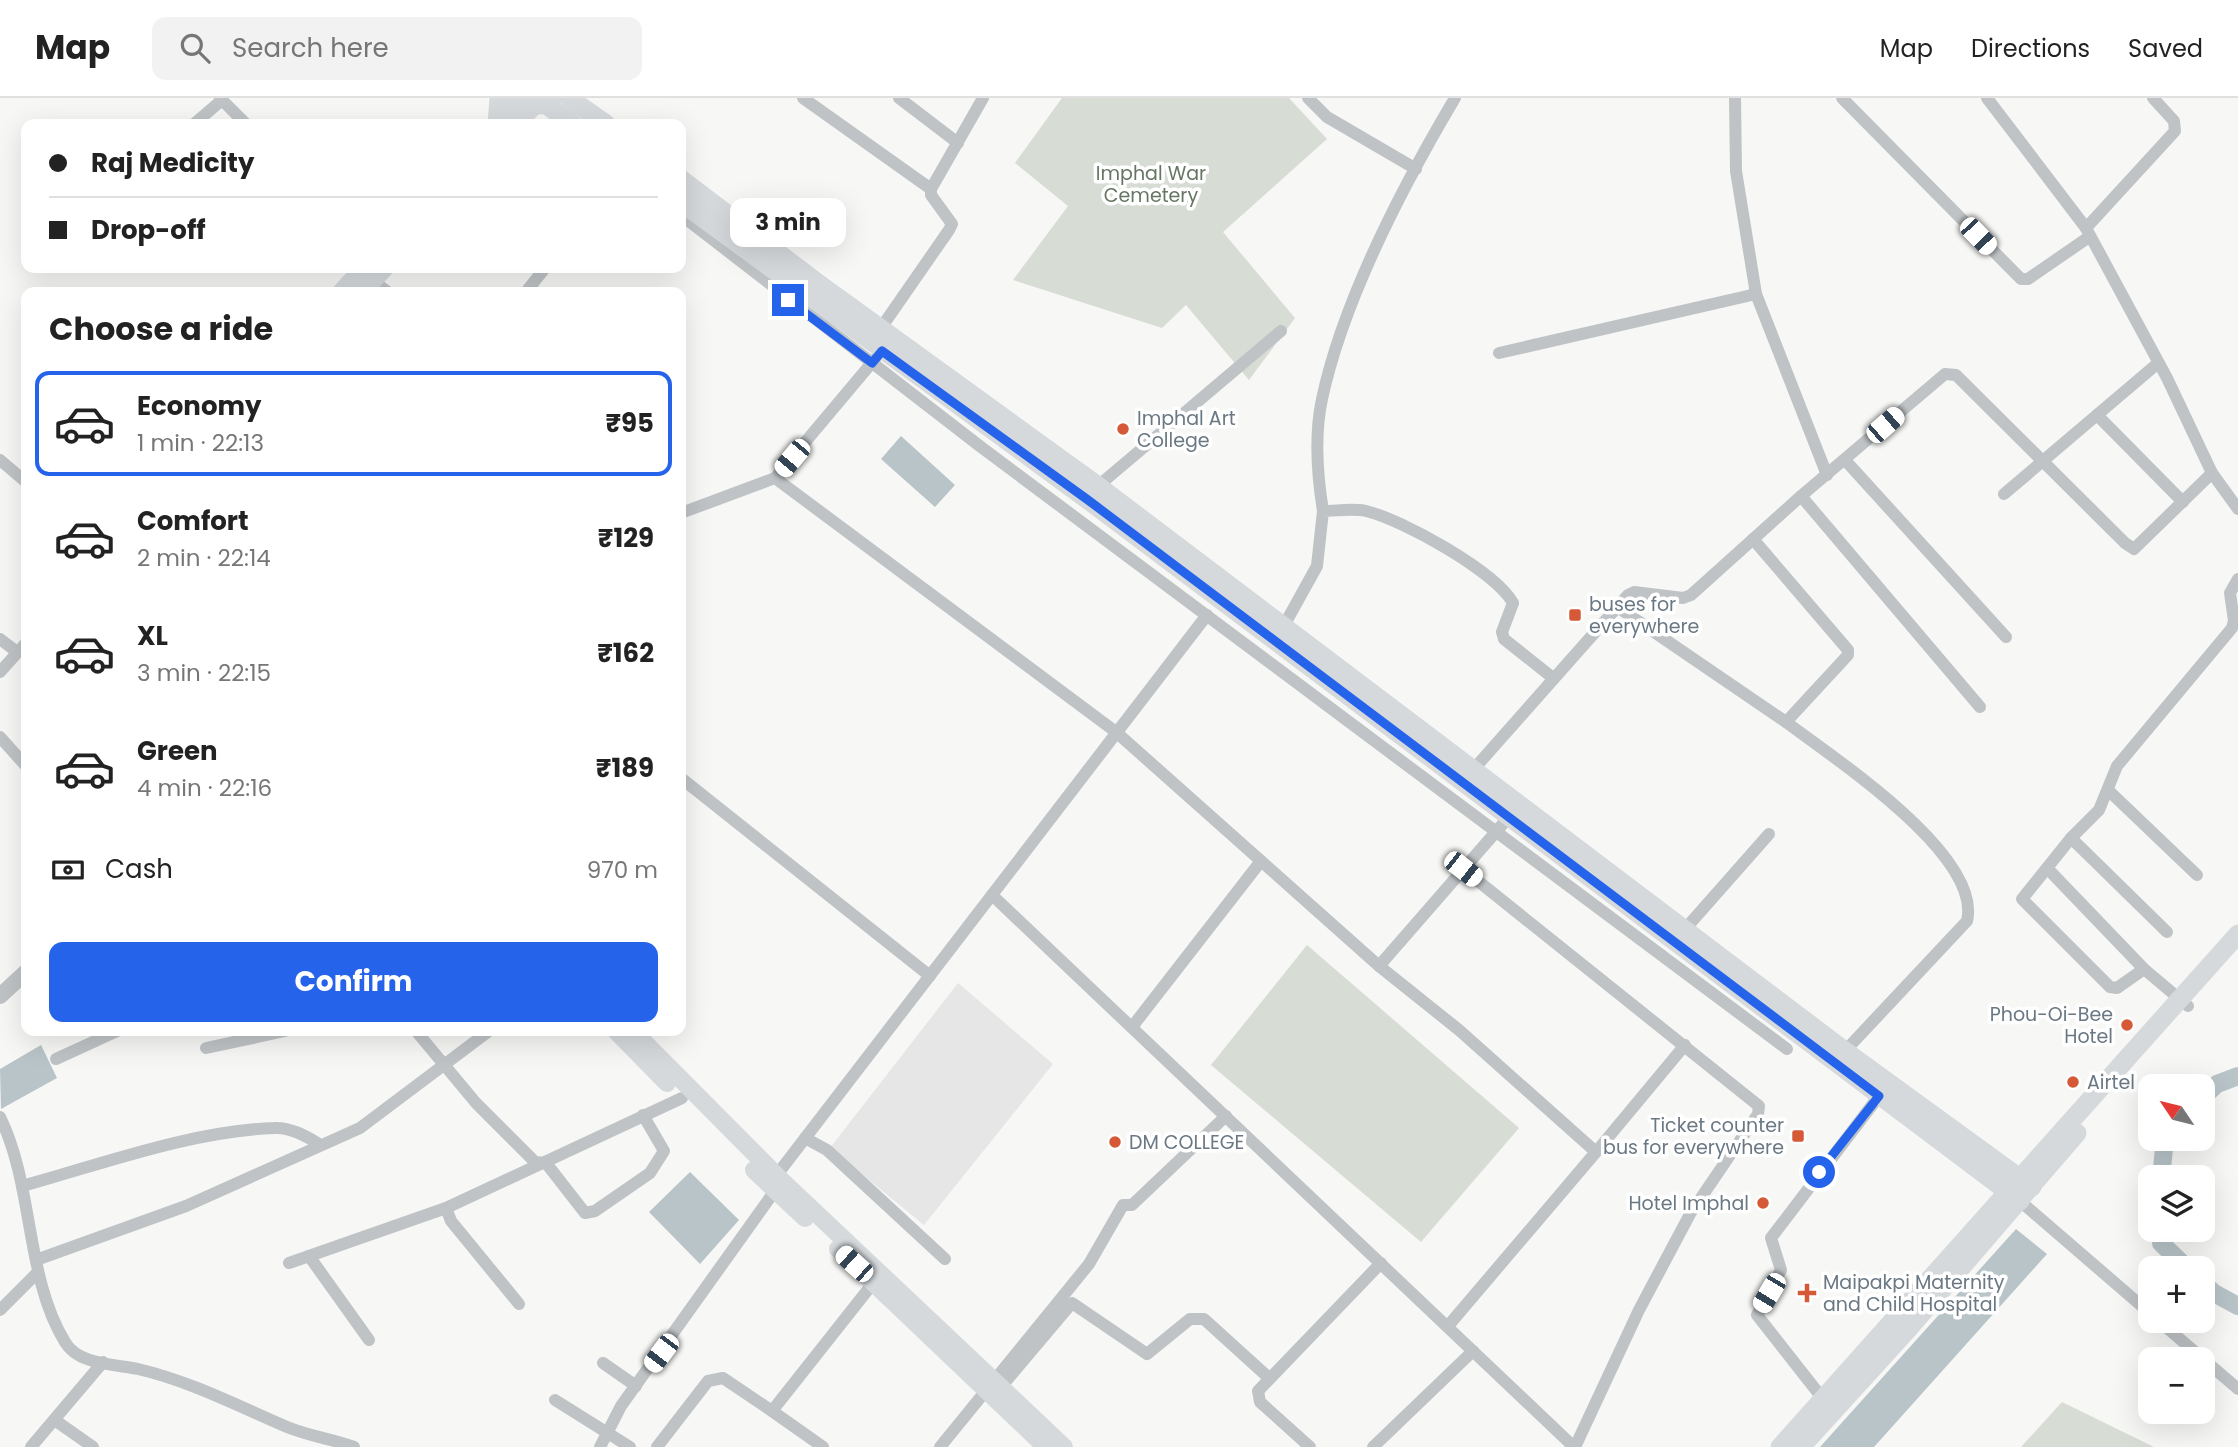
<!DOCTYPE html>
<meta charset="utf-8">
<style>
body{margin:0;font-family:Poppins,sans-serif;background:#f2f2f2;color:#222;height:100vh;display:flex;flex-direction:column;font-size:26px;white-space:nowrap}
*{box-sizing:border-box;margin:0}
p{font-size:23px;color:#767676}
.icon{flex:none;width:38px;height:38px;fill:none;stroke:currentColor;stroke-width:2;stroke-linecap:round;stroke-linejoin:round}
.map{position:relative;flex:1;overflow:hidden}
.drawer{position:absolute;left:21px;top:189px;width:665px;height:749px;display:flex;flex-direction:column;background:#fff;border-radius:14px;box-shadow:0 7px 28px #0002}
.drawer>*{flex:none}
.hud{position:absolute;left:21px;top:21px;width:665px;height:154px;border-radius:14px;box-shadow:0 7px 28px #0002;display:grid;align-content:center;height:154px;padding:0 28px;background:#fff}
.needle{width:46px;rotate:305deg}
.tools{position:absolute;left:2138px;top:976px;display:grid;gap:14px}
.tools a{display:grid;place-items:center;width:77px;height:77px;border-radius:14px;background:#fff;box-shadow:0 7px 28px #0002;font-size:35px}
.end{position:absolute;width:32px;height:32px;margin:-16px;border:9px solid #2563eb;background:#fff;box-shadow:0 0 0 4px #fff}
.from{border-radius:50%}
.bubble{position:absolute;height:49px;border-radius:14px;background:#fff;box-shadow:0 7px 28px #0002;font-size:23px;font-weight:700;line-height:49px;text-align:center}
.car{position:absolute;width:21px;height:42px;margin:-21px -10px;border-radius:9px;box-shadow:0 0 5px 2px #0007;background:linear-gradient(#fff 24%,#345 0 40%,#fff 0 76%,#345 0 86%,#fff 0)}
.hud b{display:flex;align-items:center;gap:24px;height:66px;font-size:26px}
.hud b+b{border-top:2px solid #e0e0e0}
.hud i{width:18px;height:18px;background:#222}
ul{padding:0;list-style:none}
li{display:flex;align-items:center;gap:21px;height:105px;margin:0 14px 10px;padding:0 14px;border:4px solid transparent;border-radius:14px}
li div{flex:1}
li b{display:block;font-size:26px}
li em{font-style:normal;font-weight:700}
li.current{border-color:#2563eb}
li>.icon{width:63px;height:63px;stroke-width:1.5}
h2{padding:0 28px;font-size:32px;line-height:84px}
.pay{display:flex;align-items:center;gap:18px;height:77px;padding:0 28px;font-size:26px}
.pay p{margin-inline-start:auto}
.cta{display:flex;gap:14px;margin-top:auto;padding:14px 28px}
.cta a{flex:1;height:80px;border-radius:14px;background:#2563eb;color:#fff;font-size:28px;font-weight:700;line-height:80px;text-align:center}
header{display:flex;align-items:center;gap:42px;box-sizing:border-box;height:98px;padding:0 35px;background:#fff;border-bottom:2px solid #e0e0e0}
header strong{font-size:33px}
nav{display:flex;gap:38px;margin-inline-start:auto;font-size:24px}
.search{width:490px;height:63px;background:#f2f2f2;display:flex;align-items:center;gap:18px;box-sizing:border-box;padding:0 24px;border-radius:14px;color:#767676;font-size:26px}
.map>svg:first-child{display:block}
.built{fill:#e5e6e5}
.green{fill:#d7dcd4}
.water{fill:#b8c4c8}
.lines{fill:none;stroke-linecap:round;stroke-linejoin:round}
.river{stroke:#b8c4c8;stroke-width:18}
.minor{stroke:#bfc3c6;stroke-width:12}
.tertiary{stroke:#bfc3c6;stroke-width:16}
.secondary{stroke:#d5d9dc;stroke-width:18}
.trunk{stroke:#d5d9dc;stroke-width:19}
.route{stroke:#2563eb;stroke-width:9}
.poi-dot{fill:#d55837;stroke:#fff;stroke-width:2.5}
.labels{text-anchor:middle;stroke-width:7;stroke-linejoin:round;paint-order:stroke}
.park-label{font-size:19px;fill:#677663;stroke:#fff}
.poi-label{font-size:19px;fill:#697883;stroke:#fff;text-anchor:start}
</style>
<header>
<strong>Map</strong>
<div class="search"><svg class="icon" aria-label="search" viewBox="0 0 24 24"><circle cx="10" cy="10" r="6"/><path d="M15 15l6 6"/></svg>Search here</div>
<nav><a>Map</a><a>Directions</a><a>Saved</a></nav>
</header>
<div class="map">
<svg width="2238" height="1349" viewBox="0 0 2238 1349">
<rect width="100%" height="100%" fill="#f7f7f5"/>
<!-- built -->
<polygon class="built" points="958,885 1053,966 924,1127 830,1050"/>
<!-- green -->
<g class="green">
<polygon points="1062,0 1289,0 1327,41 1223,134 1295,220 1249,282 1186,207 1162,230 1013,182 1068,108 1015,65"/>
<polygon points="1307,847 1519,1030 1421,1144 1211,967"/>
<polygon points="2062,1304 2154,1349 2021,1349"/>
</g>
<!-- water -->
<g class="water">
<polygon points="901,338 955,387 935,409 881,361"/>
<polygon points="41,947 57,980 1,1011 0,971"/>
<polygon points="690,1074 739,1122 700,1166 649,1114"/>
<polygon points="2016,1131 2047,1156 1874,1349 1820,1349"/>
</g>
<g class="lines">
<!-- river -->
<g class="river">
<polyline points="2203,999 2217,986 2238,978"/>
<polyline points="2161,1080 2165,1041"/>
<polyline points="2161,1132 2161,1145 2188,1171"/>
<polyline points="2203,1185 2214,1195 2238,1208"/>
</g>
<!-- minor -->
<g class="minor">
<polyline points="220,0 246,26"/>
<polyline points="803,0 931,91"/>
<polyline points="899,0 958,45"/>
<polyline points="1308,0 1327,19 1416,71"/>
<polyline points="1735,0 1736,73 1756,196 1827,377"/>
<polyline points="1842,0 2021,181 2028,181 2089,139"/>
<polyline points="1987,0 2086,130 2167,280 2212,375 2238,411"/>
<polyline points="194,26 222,2"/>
<polyline points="681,117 981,349 1787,951"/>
<polyline points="2086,130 2175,33 2174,23 2153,0"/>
<polyline points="373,183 388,194"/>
<polyline points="526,194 545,170"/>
<polyline points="881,230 949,132 952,126 931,97 931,91 983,0"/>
<polyline points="1499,255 1756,196"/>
<polyline points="2097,317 2183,404"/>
<polyline points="0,362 26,384"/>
<polyline points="1845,362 2006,539"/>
<polyline points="775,380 875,261"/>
<polyline points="1098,388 1281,233"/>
<polyline points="2004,396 2157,266"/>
<polyline points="1801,398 1980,609"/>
<path d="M 1323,413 C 1317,376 1314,338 1322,301 C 1343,203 1404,86 1455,0"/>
<polyline points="681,415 775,380 1116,634 1379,868 1459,932 1596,1054 1448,1228"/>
<polyline points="1616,508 1786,624 1848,557 1848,552 1753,441"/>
<path d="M 1281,533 L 1317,468 L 1323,413 C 1336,413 1353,410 1366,413 C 1403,422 1495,473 1513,505 L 1502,534 L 1504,541 L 1553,580"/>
<polyline points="0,541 17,554"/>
<polyline points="0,574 26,545"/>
<path d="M 1786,624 C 1832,659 1983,757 1967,823 L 1845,953"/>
<polyline points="0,639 26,668"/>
<polyline points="1473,672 1628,497 1634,494 1683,500 1691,497 1801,398 1945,276 1956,277 2125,445 2134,451 2212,375"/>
<polyline points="681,680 930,878"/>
<polyline points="2108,692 2197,777"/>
<polyline points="2071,740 2167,834"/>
<polyline points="2047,770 2144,871"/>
<polyline points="1463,771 1759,1008 1758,1016 1690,1116 1639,1212 1575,1349"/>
<polyline points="992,797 1574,1349"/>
<polyline points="1686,830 1769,736"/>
<polyline points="1379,868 1508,720"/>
<polyline points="2188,908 2144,871 2117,890 2110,889 2022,801 2071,740 2099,712 2117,668 2232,530 2234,523 2230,495 2238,481"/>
<polyline points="1132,929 1261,763"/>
<polyline points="416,933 476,1005 535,1064 546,1065 585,1115 595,1113 650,1075 664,1053 643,1017"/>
<polyline points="206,950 285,933"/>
<polyline points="56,961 117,933"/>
<path d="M 0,1019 C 34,1088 25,1179 65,1244 C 78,1267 115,1266 138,1271 C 190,1283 238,1308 287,1329 C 309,1338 332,1341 354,1349"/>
<polyline points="805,1040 827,1052 945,1161"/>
<polyline points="1596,1054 1685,947"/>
<polyline points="776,1078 1207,517"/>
<path d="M 22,1088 C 102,1066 191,1033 274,1030 C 290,1029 306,1038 319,1046"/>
<polyline points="2020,1103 2151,1216"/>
<polyline points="446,1110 451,1123 519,1206"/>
<polyline points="309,1158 369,1242"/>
<polyline points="36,1162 186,1108 360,1030 489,933"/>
<polyline points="289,1165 446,1110 682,1000"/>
<polyline points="0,1212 38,1174"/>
<polyline points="2159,1223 2238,1291"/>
<polyline points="603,1265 636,1288"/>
<polyline points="1001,1289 1072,1205 1147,1256 1190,1221 1204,1221 1269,1280"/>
<polyline points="1823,1301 1757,1217 1781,1172 1771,1140 1879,998"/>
<polyline points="555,1302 630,1349"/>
<polyline points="56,1323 93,1349"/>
<polyline points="31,1349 103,1264"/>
<polyline points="600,1349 621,1308 779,1087"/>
<polyline points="657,1349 708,1283 723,1280 772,1313"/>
<polyline points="823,1349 772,1313 874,1184"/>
<polyline points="940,1349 1089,1166 1123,1107 1132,1107 1226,1018"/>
<polyline points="1310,1349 1260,1304 1258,1293 1381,1165"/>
<polyline points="1373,1349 1473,1253"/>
</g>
<!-- tertiary -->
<polyline class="tertiary" points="0,898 26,874"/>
<!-- secondary -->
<g class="secondary">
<polyline points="497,26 520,1"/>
<polyline points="517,26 534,8"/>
<polyline points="341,194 363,170"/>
<polyline points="363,194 385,170"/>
<polyline points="616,933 667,985"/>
<polyline points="633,933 782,1083 1064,1349"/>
<polyline points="754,1072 805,1120"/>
<polyline points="838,1151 1046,1349"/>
</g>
<!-- trunk -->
<g class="trunk">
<path d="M 520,0 C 531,10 542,10 553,0"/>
<polyline points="569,0 606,26"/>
<polyline points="545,6 573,26"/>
<polyline points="497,26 499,0"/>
<polyline points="681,81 819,186 1098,388 1845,953 2032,1089"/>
<polyline points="681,104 1088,402 2020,1103"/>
<polyline points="1780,1349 2238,836"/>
<polyline points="1801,1349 1910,1229 2077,1035"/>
</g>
</g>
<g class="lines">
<!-- route -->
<polyline class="route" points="788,202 872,265 882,253 1088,402 1879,998 1819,1074"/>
</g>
<!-- markers -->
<g class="poi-dot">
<circle cx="1123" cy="331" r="7"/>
<rect x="1568" y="510" width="14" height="14" rx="3.5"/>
<circle cx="2127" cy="927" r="7"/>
<circle cx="2073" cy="984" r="7"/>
<rect x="1791" y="1031" width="14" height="14" rx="3.5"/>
<circle cx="1115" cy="1044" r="7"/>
<circle cx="1763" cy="1105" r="7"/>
<path d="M1803.5 1184.5h7v7h7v7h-7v7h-7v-7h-7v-7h7z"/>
</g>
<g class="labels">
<!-- park labels -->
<g class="park-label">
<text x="1151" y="82">Imphal War<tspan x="1151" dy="22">Cemetery</tspan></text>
</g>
<!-- poi labels -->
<g class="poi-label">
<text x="1137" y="327">Imphal Art<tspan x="1137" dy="22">College</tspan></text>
<text x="1589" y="513">buses for<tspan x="1589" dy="22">everywhere</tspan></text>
<text x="2113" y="923" text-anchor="end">Phou-Oi-Bee<tspan x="2113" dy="22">Hotel</tspan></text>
<text x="2087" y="991">Airtel</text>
<text x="1784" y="1034" text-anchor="end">Ticket counter<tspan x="1784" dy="22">bus for everywhere</tspan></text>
<text x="1129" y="1051">DM COLLEGE</text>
<text x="1749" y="1112" text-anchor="end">Hotel Imphal</text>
<text x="1823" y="1191">Maipakpi Maternity<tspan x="1823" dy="22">and Child Hospital</tspan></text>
</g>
</g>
</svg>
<div class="tools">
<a><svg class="needle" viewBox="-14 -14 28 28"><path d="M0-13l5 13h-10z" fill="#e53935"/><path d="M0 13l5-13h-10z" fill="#767676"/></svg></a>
<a><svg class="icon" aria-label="layers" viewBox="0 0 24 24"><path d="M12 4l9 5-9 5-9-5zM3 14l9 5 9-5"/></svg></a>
<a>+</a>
<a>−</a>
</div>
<i class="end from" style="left:1819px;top:1074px"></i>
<i class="end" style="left:788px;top:202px"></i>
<div class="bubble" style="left:730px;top:100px;width:116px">3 min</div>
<i class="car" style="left:1978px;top:138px;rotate:136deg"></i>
<i class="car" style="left:1885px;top:327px;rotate:49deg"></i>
<i class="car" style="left:792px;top:360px;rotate:220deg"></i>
<i class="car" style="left:1463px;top:771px;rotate:128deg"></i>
<i class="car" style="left:854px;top:1166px;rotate:312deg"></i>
<i class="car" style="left:1769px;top:1195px;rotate:211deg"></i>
<i class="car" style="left:661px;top:1255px;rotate:217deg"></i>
<div class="hud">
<b><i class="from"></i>Raj Medicity</b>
<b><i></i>Drop-off</b>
</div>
<section class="drawer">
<h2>Choose a ride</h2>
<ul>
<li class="current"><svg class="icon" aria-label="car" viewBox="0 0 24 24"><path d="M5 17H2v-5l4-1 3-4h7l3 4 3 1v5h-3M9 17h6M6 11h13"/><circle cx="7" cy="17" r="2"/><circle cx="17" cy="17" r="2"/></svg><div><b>Economy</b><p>1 min · 22:13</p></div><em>₹95</em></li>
<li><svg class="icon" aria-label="car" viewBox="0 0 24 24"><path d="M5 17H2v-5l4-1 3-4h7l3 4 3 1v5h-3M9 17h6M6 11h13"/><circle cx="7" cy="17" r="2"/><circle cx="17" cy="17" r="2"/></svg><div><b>Comfort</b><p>2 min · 22:14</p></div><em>₹129</em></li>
<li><svg class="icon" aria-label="car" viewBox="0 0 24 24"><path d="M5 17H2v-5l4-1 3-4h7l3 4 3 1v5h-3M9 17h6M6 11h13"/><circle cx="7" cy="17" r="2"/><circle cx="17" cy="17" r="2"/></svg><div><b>XL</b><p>3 min · 22:15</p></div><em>₹162</em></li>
<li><svg class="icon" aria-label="car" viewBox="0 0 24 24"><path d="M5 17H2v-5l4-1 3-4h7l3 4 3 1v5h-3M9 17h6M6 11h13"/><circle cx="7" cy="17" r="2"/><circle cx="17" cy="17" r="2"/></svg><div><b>Green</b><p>4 min · 22:16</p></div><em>₹189</em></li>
</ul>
<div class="pay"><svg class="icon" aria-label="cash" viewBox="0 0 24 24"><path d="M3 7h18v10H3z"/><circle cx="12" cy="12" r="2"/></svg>Cash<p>970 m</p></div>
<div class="cta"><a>Confirm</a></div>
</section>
</div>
